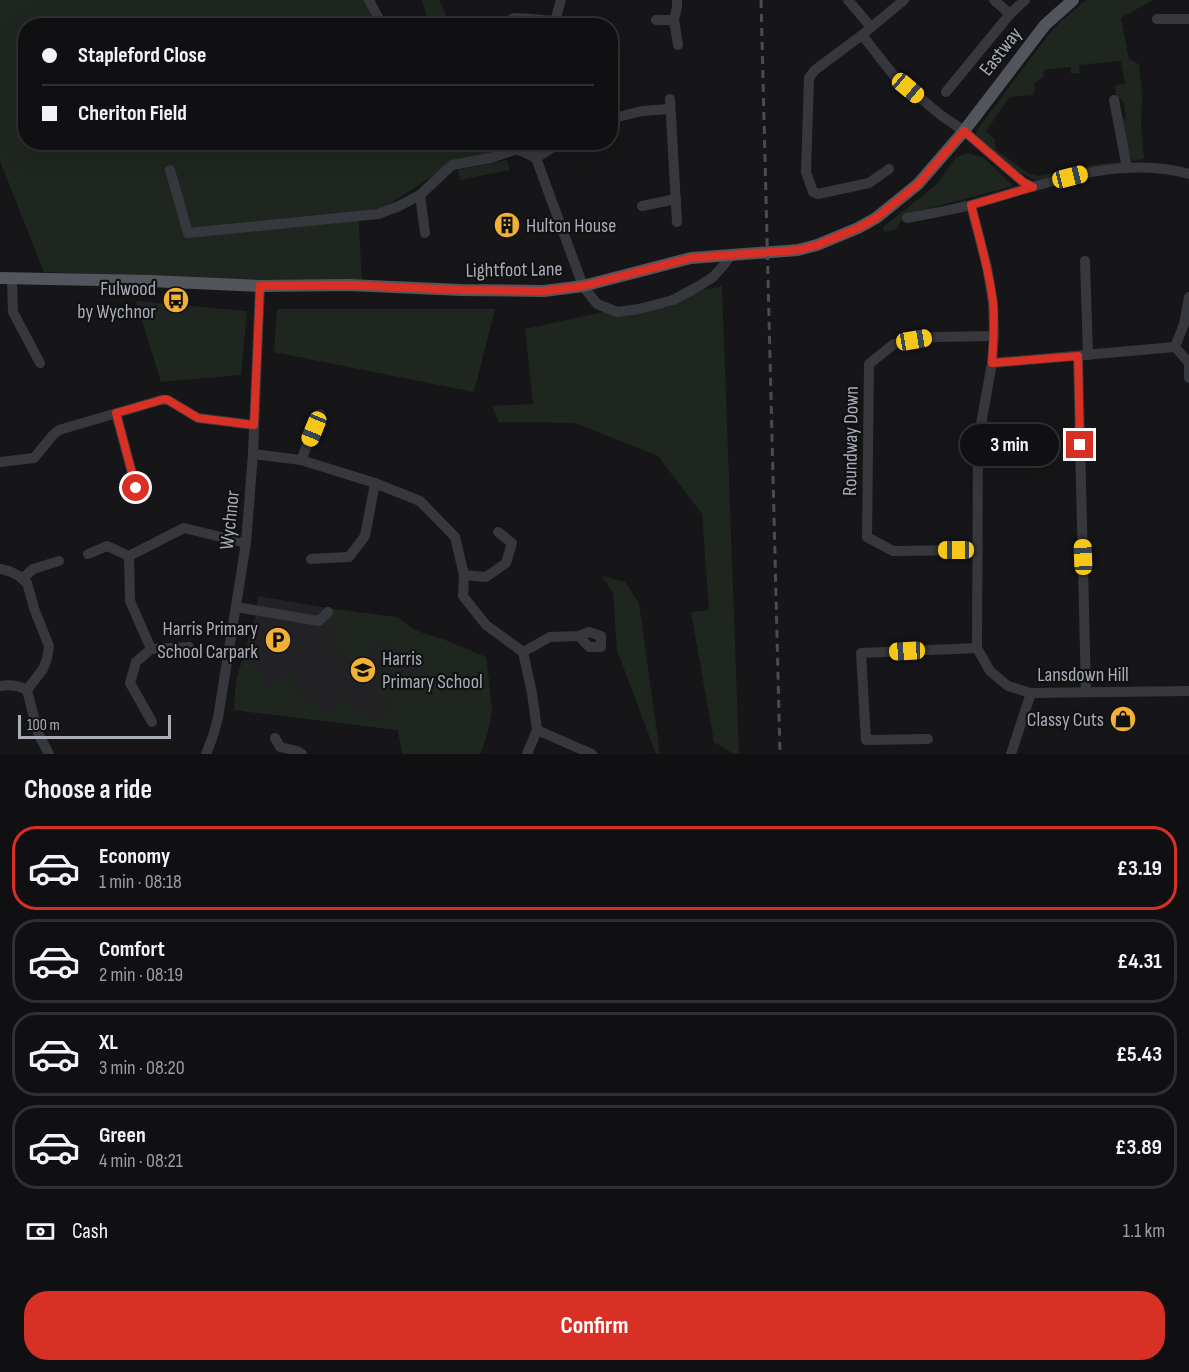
<!DOCTYPE html>
<meta charset="utf-8">
<style>
body{margin:0;font-family:"Sofia Sans Condensed",sans-serif;background:#19191b;color:#f1f3f6;height:100vh;display:flex;flex-direction:column;font-size:22px;white-space:nowrap}
*{box-sizing:border-box;margin:0}
p{font-size:20px;color:#9c9d9f}
.icon{flex:none;width:33px;height:33px;fill:none;stroke:currentColor;stroke-width:2;stroke-linecap:round;stroke-linejoin:round}
.map{position:relative;height:754px;overflow:hidden}
.sheet{display:flex;flex-direction:column;background:#101012;flex:1}
.sheet>*{flex:none}
.top-card{position:absolute;left:18px;top:18px;width:600px;height:132px;border-radius:24px;box-shadow:0 6px 24px #0002,0 0 0 2px #303032;display:grid;align-content:center;height:132px;padding:0 24px;background:#101012}
.scale{position:absolute;left:18px;bottom:15px;width:153px;box-sizing:border-box;padding-left:6px;border:3px solid #a8adb8;border-top:0;font-size:16px;line-height:21px;white-space:nowrap;color:#a8adb8;-webkit-text-stroke:4px #111113;paint-order:stroke}
.end{position:absolute;width:27px;height:27px;margin:-14px;border:8px solid #d93025;background:#fff;box-shadow:0 0 0 3px #fff}
.from{border-radius:50%}
.bubble{position:absolute;height:42px;border-radius:21px;background:#101012;box-shadow:0 6px 24px #0002,0 0 0 2px #303032;font-size:20px;font-weight:700;line-height:42px;text-align:center}
.car{position:absolute;width:18px;height:36px;margin:-18px -9px;border-radius:8px;box-shadow:0 0 4px 2px #0007;background:linear-gradient(#f5c518 24%,#345 0 40%,#f5c518 0 76%,#345 0 86%,#f5c518 0)}
.top-card b{display:flex;align-items:center;gap:21px;height:57px;font-size:22px}
.top-card b+b{border-top:2px solid #303032}
.top-card i{width:15px;height:15px;background:#f1f3f6}
ul{padding:0;list-style:none}
li{display:flex;align-items:center;gap:18px;height:84px;margin:0 12px 9px;padding:0 12px;border:3px solid #303032;border-radius:24px}
li div{flex:1}
li b{display:block;font-size:22px}
li em{font-style:normal;font-weight:700}
li.selected{border-color:#d93025}
li>.icon{width:54px;height:54px;stroke-width:1.5}
h2{padding:0 24px;font-size:27px;line-height:72px}
.pay{display:flex;align-items:center;gap:15px;height:66px;padding:0 24px;font-size:22px}
.pay p{margin-inline-start:auto}
.cta{display:flex;gap:12px;margin-top:auto;padding:12px 24px}
.cta a{flex:1;height:69px;border-radius:24px;background:#d93025;color:#fff;font-size:24px;font-weight:700;line-height:69px;text-align:center}
.map>svg:first-child{display:block}
.built{fill:#222225}
.green{fill:#1e261f}
.lines{fill:none;stroke-linecap:round;stroke-linejoin:round}
.minor{stroke:#37383d;stroke-width:10}
.major{stroke:#53555c;stroke-width:12}
.rail{stroke:#4a4c52;stroke-width:3;stroke-dasharray:8 6;stroke-linecap:butt}
.route{stroke:#d93025;stroke-width:8}
.labels{text-anchor:middle;stroke-width:4.5;stroke-linejoin:round;paint-order:stroke}
.street-label{font-size:20px;fill:#a8adb8;stroke:#111113}
.poi-label{font-size:20px;fill:#a8adb8;stroke:#111113;text-anchor:end}
</style>
<div class="map">
<svg width="1189" height="754" viewBox="0 0 1189 754">
<rect width="100%" height="100%" fill="#161618"/>
<!-- built -->
<polygon class="built" points="258,596 328,608 396,617 417,631 445,640 486,657 492,709 488,731 481,753 480,754 402,754 398,730 234,710 236,681 255,617"/>
<!-- green -->
<g class="green">
<polygon points="0,0 366,0 384,25 26,26 26,142 492,142 498,147 497,152 440,171 385,207 363,212 359,220 359,226 362,282 241,281 44,272 0,161"/>
<polygon points="422,0 439,0 447,17 445,25 429,25"/>
<polygon points="1086,0 1153,0 1121,18 1129,59 1139,64 1142,94 1141,127 1144,159 1132,161 1125,142 1123,121 1126,117 1124,102 1116,96 1115,85 1125,84 1121,61 1079,65 1080,73 1071,74 1071,67 1068,67 1044,70 1043,78 1035,82 1034,95 1010,97 986,131 995,140 995,149 1028,173 1037,176 1099,164 1122,162 1121,163 1087,168 1036,180 1015,170 978,140 976,134 977,130 1048,35 1063,19"/>
<polygon points="968,153 984,158 1013,186 908,214 903,217 896,229 884,232 883,227 936,185 956,157"/>
<polygon points="507,160 510,170 460,180 458,170"/>
<polygon points="722,286 739,754 734,754 714,742 691,612 709,610 702,514 658,456 575,423 499,422 492,406 533,404 525,329"/>
<polygon points="136,301 247,311 241,375 161,382"/>
<polygon points="277,309 495,309 474,392 274,352"/>
<polygon points="602,576 625,582 639,603 660,754 656,754 617,650 613,593"/>
<polygon points="328,608 396,617 417,631 445,640 486,657 492,709 488,731 480,754 402,754 398,730 234,710 236,681 243,658 263,676 269,686 289,671 295,678 290,684 313,705 318,704 331,713 346,699 375,724 395,705 370,680 379,670 400,687 419,668 385,639 357,667 329,642 341,632 334,626 328,633 324,627"/>
</g>
<g class="lines">
<!-- minor -->
<g class="minor">
<polyline points="369,0 380,21 384,26"/>
<polyline points="677,0 677,7 674,20 678,45"/>
<polyline points="848,0 871,27"/>
<polyline points="1010,14 1025,0"/>
<polyline points="1157,19 1189,19"/>
<polyline points="656,20 674,20"/>
<polyline points="498,26 514,18 532,19 555,21"/>
<polyline points="556,26 555,21 561,0"/>
<polyline points="862,35 895,77 942,116 964,131 1023,182 1033,187"/>
<polyline points="946,92 1010,14 994,0"/>
<polyline points="670,99 677,222"/>
<polyline points="1114,100 1127,168"/>
<polyline points="610,119 642,111 670,109"/>
<polyline points="509,142 517,149 536,158 583,286 597,304 617,312 639,309 673,300 699,286 713,277 723,266 731,255"/>
<polyline points="536,158 561,142"/>
<polyline points="889,169 869,183 818,194 813,192 806,172 809,78 815,70 862,35 904,0"/>
<polyline points="170,170 188,233 378,214 397,207 420,195 452,165 491,158 517,149"/>
<polyline points="420,195 425,233"/>
<polyline points="971,205 987,267 993,303 994,336 992,363 978,441 977,648 990,671 1008,686 1031,693 1189,691"/>
<polyline points="642,206 676,199"/>
<path d="M 907,218 C 929,214 952,210 974,204 C 1043,185 1117,154 1189,174"/>
<polyline points="1085,261 1088,355"/>
<polyline points="12,278 13,312 40,363"/>
<polyline points="1175,347 1184,324 1189,297"/>
<polyline points="1175,347 1189,363 1189,378"/>
<polyline points="1078,356 1086,692"/>
<polyline points="992,363 1175,347"/>
<polyline points="116,413 136,488"/>
<polyline points="253,454 301,460 375,483 420,501 455,537 464,575 463,596 486,625 523,652 532,693 537,730 527,754"/>
<polyline points="301,460 320,414"/>
<polyline points="0,462 34,458 53,435 59,430 161,400 168,400 198,418 254,425"/>
<polyline points="977,550 893,551 867,537 869,364 894,344 934,337 994,336"/>
<polyline points="88,554 107,546 129,556"/>
<polyline points="311,559 349,557 365,536 375,483"/>
<polyline points="0,569 9,571 19,576 27,583 35,611 49,646 47,659 43,669 27,690 38,733 49,754"/>
<polyline points="464,575 486,577 506,563 512,543 498,532"/>
<polyline points="22,579 33,569 59,561"/>
<polyline points="236,607 319,621 328,612"/>
<polyline points="151,649 189,647"/>
<polyline points="523,652 550,637 579,636 589,632 601,636 601,647 589,647 579,636"/>
<path d="M 0,686 C 10,684 18,685 27,690"/>
<polyline points="152,722 130,683 136,662 151,649 130,601 129,556 184,528 246,543"/>
<polyline points="537,730 592,754"/>
<polyline points="275,738 280,747 297,751 302,754"/>
<polyline points="928,739 866,740 861,653 977,648"/>
<polyline points="206,754 213,736 218,718 246,543 253,454 260,286"/>
<polyline points="1011,754 1031,693"/>
</g>
<!-- major -->
<polyline class="major" points="0,278 150,281 260,286 348,285 461,290 544,291 583,286 691,258 798,250 817,245 858,228 876,218 918,184 964,131 1045,25 1073,0"/>
<!-- rail -->
<polyline class="rail" points="761,0 780,754"/>
</g>
<g class="lines">
<!-- route -->
<path class="route" d="M 136,488 L 116,413 L 165,399 L 168,400 L 198,418 L 254,425 L 260,286 L 348,285 L 460,290 L 544,291 L 583,286 L 691,258 L 798,250 L 817,245 L 858,228 L 876,218 L 918,184 L 964,131 L 1023,182 L 1033,187 L 971,205 C 979,237 989,269 993,302 C 995,322 993,343 992,363 L 1078,356 L 1080,445"/>
</g>
<!-- icons -->
<defs>
<symbol id="building-disc" viewBox="-11 -11 22 22"><circle r="9.5" fill="#f2b134" stroke="#111113"/><path d="M-4-6H4V6H1V3H-1V6H-4ZM-2.5-4.3h1.7v1.8h-1.7ZM.8-4.3h1.7v1.8H.8ZM-2.5-1h1.7V.8h-1.7ZM.8-1h1.7V.8H.8Z" fill="#111"/></symbol>
<symbol id="bus-disc" viewBox="-11 -11 22 22"><circle r="9.5" fill="#f2b134" stroke="#111113"/><path d="M-5-6H5V4H4V6H2V4H-2V6H-4V4H-5ZM-3.5-4V0h7V-4ZM-3.5 1.2v1.5H-2V1.2ZM2 1.2v1.5H3.5V1.2Z" fill="#111"/></symbol>
<symbol id="parking-disc" viewBox="-11 -11 22 22"><circle r="9.5" fill="#f2b134" stroke="#111113"/><path d="M-3.5-5.5H1a3.5 3.5 0 0 1 0 7H-1V5.5H-3.5ZM-1-3.4V-.6H.8a1.4 1.4 0 0 0 0-2.8Z" fill="#111"/></symbol>
<symbol id="school-disc" viewBox="-11 -11 22 22"><circle r="9.5" fill="#f2b134" stroke="#111113"/><path d="M0-5L7-2L0 1L-7-2ZM-4 1L0 2.5L4 1V4Q0 6-4 4Z" fill="#111"/></symbol>
<symbol id="shop-disc" viewBox="-11 -11 22 22"><circle r="9.5" fill="#f2b134" stroke="#111113"/><path d="M-5-2.5h2.3a2.7 3.5 0 0 1 5.4 0H5L5.5 6h-11ZM-1.5-2.5h3a1.5 2.3 0 0 0-3 0Z" fill="#111"/></symbol>
</defs>
<g fill-rule="evenodd">
<use href="#building-disc" x="492" y="210" width="30" height="30"/>
<use href="#bus-disc" x="161" y="285" width="30" height="30"/>
<use href="#parking-disc" x="263" y="625" width="30" height="30"/>
<use href="#school-disc" x="348" y="655" width="30" height="30"/>
<use href="#shop-disc" x="1108" y="704" width="30" height="30"/>
</g>
<g class="labels">
<!-- street labels -->
<g class="street-label">
<text transform="translate(1000 51) rotate(-52)" y="7">Eastway</text>
<text transform="translate(514 269) rotate(-1)" y="7">Lightfoot Lane</text>
<text transform="translate(850 441) rotate(-89)" y="7">Roundway Down</text>
<text transform="translate(229 520) rotate(-84)" y="7">Wychnor</text>
<text x="1083" y="681">Lansdown Hill</text>
</g>
<!-- poi labels -->
<g class="poi-label">
<text x="526" y="232" text-anchor="start">Hulton House</text>
<text x="156" y="295">Fulwood<tspan x="156" dy="23">by Wychnor</tspan></text>
<text x="258" y="635">Harris Primary<tspan x="258" dy="23">School Carpark</tspan></text>
<text x="382" y="665" text-anchor="start">Harris<tspan x="382" dy="23">Primary School</tspan></text>
<text x="1104" y="726">Classy Cuts</text>
</g>
</g>
</svg>
<div class="scale">100 m</div>
<i class="end from" style="left:136px;top:488px"></i>
<i class="end" style="left:1080px;top:445px"></i>
<div class="bubble" style="left:960px;top:424px;width:99px">3 min</div>
<i class="car" style="left:908px;top:88px;rotate:130deg"></i>
<i class="car" style="left:1070px;top:177px;rotate:76deg"></i>
<i class="car" style="left:914px;top:340px;rotate:80deg"></i>
<i class="car" style="left:314px;top:429px;rotate:202deg"></i>
<i class="car" style="left:956px;top:550px;rotate:270deg"></i>
<i class="car" style="left:1083px;top:557px;rotate:358deg"></i>
<i class="car" style="left:907px;top:651px;rotate:267deg"></i>
<div class="top-card">
<b><i class="from"></i>Stapleford Close</b>
<b><i></i>Cheriton Field</b>
</div>
</div>
<section class="sheet">
<h2>Choose a ride</h2>
<ul>
<li class="selected"><svg class="icon" aria-label="car" viewBox="0 0 24 24"><path d="M5 17H2v-5l4-1 3-4h7l3 4 3 1v5h-3M9 17h6M6 11h13"/><circle cx="7" cy="17" r="2"/><circle cx="17" cy="17" r="2"/></svg><div><b>Economy</b><p>1 min · 08:18</p></div><em>£3.19</em></li>
<li><svg class="icon" aria-label="car" viewBox="0 0 24 24"><path d="M5 17H2v-5l4-1 3-4h7l3 4 3 1v5h-3M9 17h6M6 11h13"/><circle cx="7" cy="17" r="2"/><circle cx="17" cy="17" r="2"/></svg><div><b>Comfort</b><p>2 min · 08:19</p></div><em>£4.31</em></li>
<li><svg class="icon" aria-label="car" viewBox="0 0 24 24"><path d="M5 17H2v-5l4-1 3-4h7l3 4 3 1v5h-3M9 17h6M6 11h13"/><circle cx="7" cy="17" r="2"/><circle cx="17" cy="17" r="2"/></svg><div><b>XL</b><p>3 min · 08:20</p></div><em>£5.43</em></li>
<li><svg class="icon" aria-label="car" viewBox="0 0 24 24"><path d="M5 17H2v-5l4-1 3-4h7l3 4 3 1v5h-3M9 17h6M6 11h13"/><circle cx="7" cy="17" r="2"/><circle cx="17" cy="17" r="2"/></svg><div><b>Green</b><p>4 min · 08:21</p></div><em>£3.89</em></li>
</ul>
<div class="pay"><svg class="icon" aria-label="cash" viewBox="0 0 24 24"><path d="M3 7h18v10H3z"/><circle cx="12" cy="12" r="2"/></svg>Cash<p>1.1 km</p></div>
<div class="cta"><a>Confirm</a></div>
</section>
